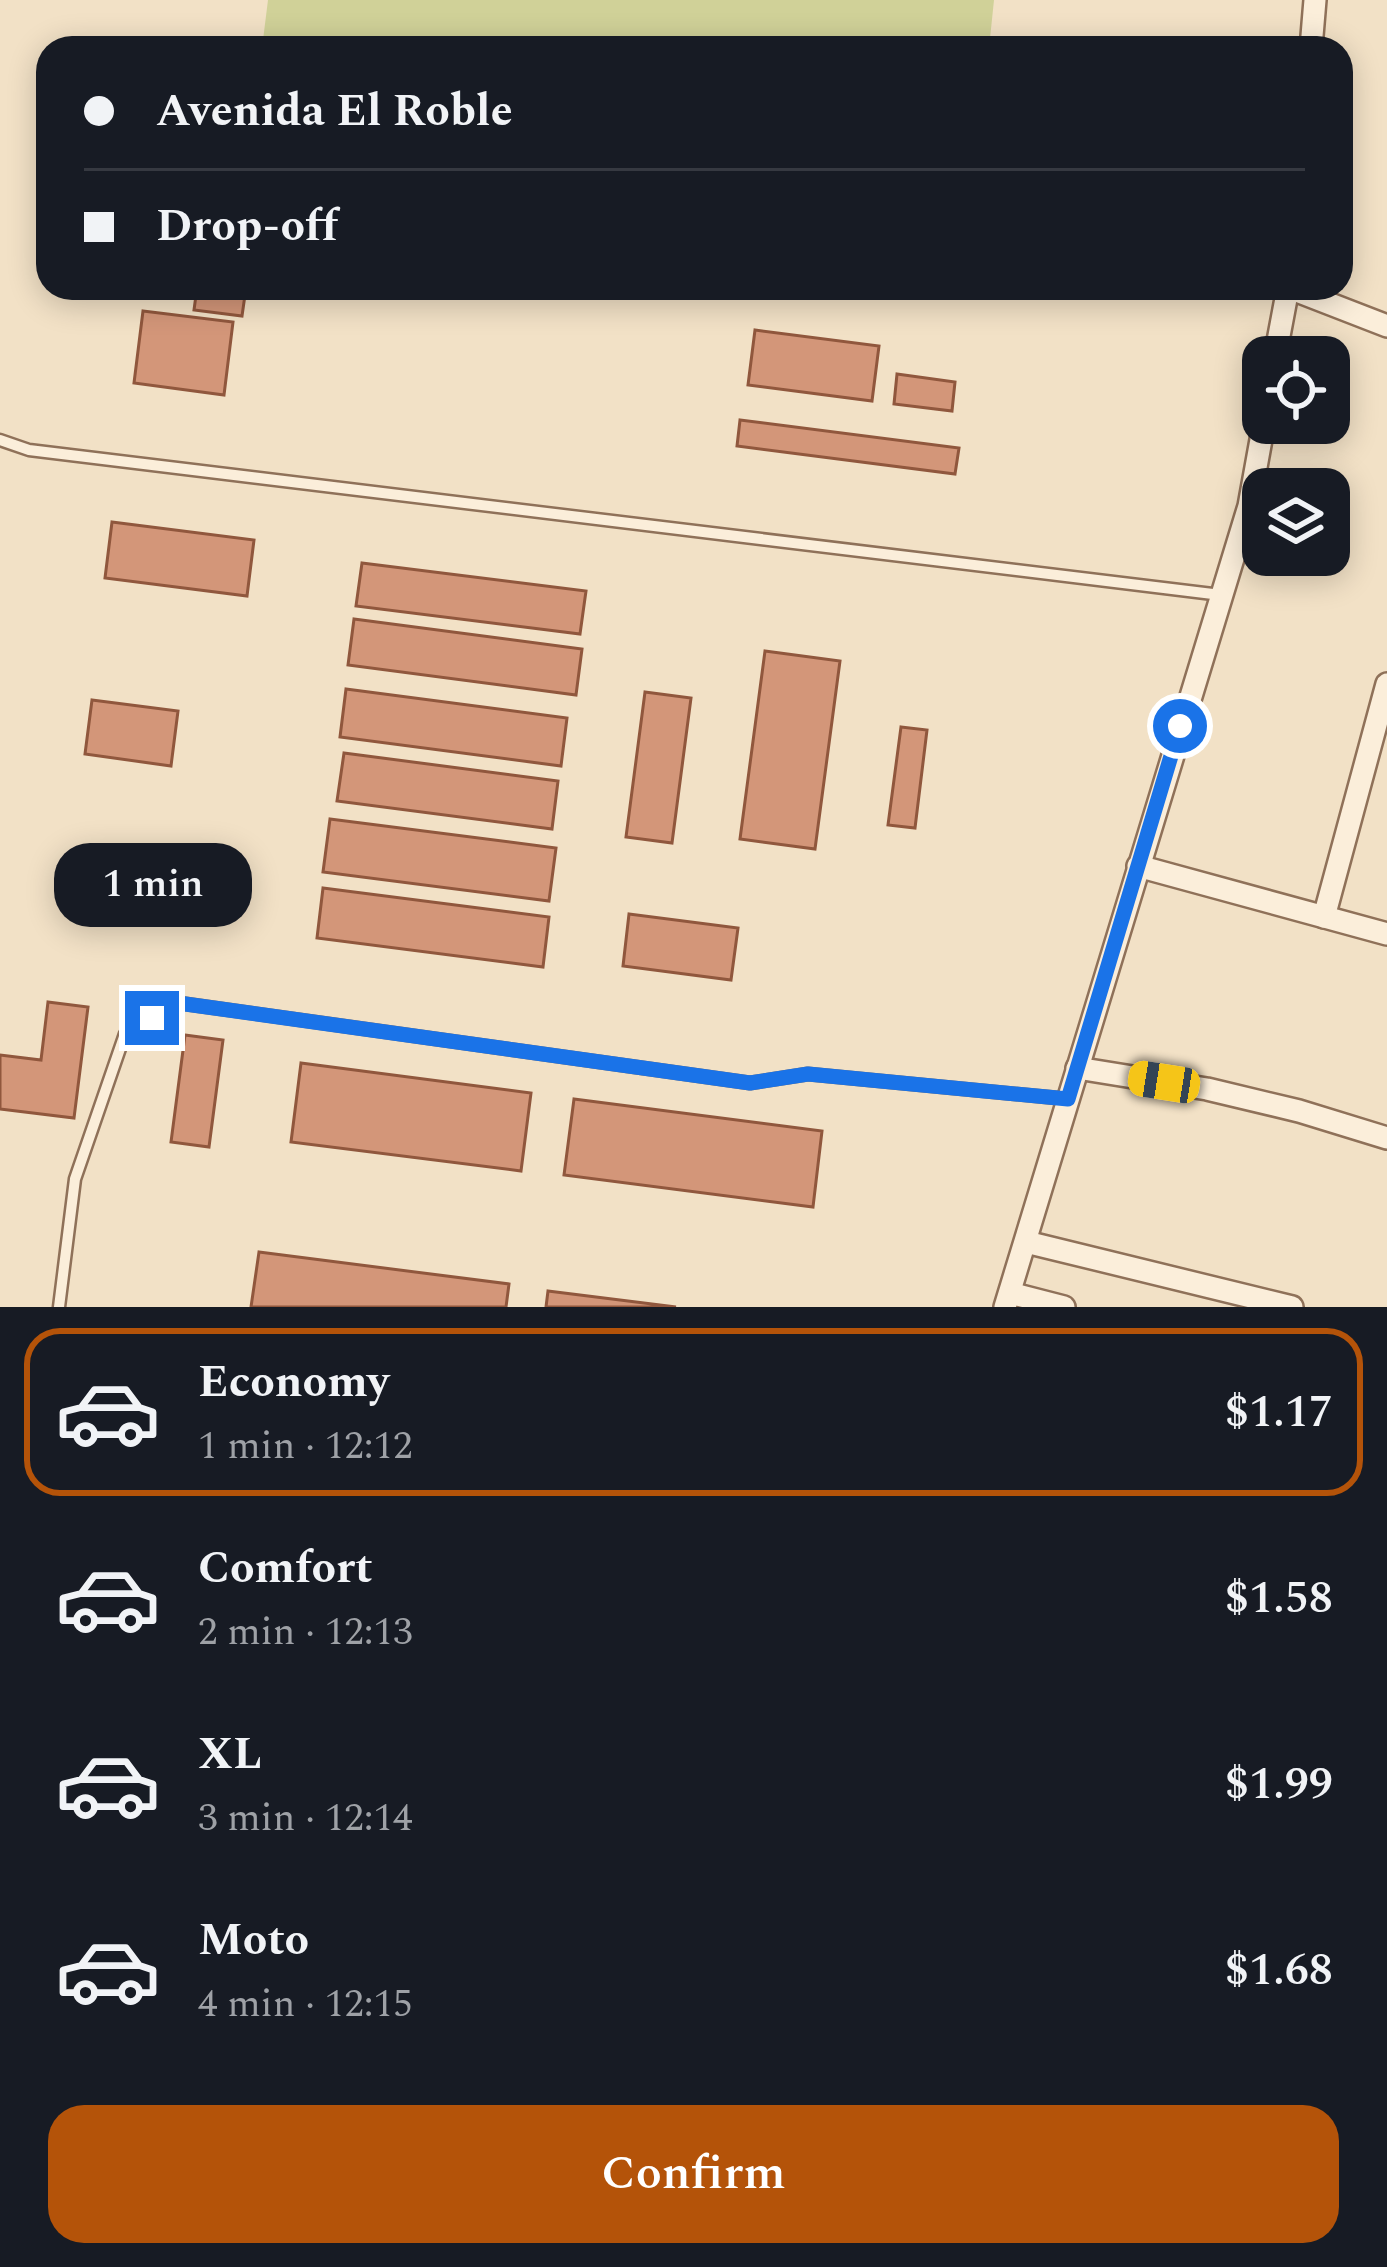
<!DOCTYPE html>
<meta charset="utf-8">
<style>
body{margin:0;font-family:Spectral,serif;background:#242831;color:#f1f3f6;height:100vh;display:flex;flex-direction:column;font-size:45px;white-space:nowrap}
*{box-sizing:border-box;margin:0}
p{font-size:39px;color:#9ea1a6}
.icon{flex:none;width:66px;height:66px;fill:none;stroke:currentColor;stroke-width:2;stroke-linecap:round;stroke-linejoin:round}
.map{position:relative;height:1307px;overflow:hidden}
.details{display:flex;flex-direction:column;background:#171b24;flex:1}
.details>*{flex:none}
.hud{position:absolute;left:36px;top:36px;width:1317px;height:264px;border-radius:36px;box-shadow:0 6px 30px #0003;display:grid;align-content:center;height:264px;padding:0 48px;background:#171b24}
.fabs{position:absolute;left:1242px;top:336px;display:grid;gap:24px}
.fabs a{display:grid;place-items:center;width:108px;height:108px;border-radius:24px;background:#171b24;box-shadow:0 6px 30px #0003;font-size:60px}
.end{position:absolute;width:54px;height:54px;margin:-27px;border:15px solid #1a73e8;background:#fff;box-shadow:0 0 0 6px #fff}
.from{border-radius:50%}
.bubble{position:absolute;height:84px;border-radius:36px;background:#171b24;box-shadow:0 6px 30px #0003;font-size:39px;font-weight:600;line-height:84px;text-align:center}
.car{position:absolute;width:36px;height:72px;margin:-36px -18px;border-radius:15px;box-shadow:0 0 9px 3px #0007;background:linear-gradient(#f5c518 24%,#345 0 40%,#f5c518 0 76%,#345 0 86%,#f5c518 0)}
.hud b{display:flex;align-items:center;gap:42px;height:114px;font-size:45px}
.hud b+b{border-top:3px solid #363941}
.hud i{width:30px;height:30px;background:#f1f3f6}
ul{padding:21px 0 0;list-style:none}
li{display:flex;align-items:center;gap:36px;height:168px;margin:0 24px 18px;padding:0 24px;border:6px solid transparent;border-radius:36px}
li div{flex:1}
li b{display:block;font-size:45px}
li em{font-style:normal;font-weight:600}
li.active{border-color:#b45309}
li>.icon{width:108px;height:108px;stroke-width:1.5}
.primary-button{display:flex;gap:24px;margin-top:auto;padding:24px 48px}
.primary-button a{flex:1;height:138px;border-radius:36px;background:#b45309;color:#fff;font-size:48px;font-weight:600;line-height:138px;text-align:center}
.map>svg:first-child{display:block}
.green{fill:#d0d198}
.building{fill:#d39679;stroke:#90573d;stroke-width:3}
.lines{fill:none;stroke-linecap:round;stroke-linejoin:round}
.service-casing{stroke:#8f7159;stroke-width:15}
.minor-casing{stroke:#8f7159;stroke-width:26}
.service{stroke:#fbeeda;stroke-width:10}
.minor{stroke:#fbeeda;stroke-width:21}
.route{stroke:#1a73e8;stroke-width:15}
</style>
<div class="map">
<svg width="1387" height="1307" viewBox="0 0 1387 1307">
<rect width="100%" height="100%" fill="#f2e1c6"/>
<!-- green -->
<polygon class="green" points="268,0 994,0 989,48 262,48"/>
<!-- building -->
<g class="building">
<polygon points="197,288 246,288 242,316 194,310"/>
<polygon points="143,311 233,322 224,395 134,383"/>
<polygon points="755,330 879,346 872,401 748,385"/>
<polygon points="897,374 955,382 952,411 894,404"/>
<polygon points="740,420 959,448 955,474 737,446"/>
<polygon points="112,522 254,540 247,596 105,578"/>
<polygon points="362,563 586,591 580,634 356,606"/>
<polygon points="354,619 582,649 576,695 348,665"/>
<polygon points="765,651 840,661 815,849 740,839"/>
<polygon points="346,689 567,718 561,766 340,737"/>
<polygon points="645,692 691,698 672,843 626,837"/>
<polygon points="92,700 178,711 171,766 85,754"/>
<polygon points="901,727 927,730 915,828 888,825"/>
<polygon points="344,753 558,781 552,829 337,801"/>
<polygon points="330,819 556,848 549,901 323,872"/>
<polygon points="323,888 549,917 543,967 317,938"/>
<polygon points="629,914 738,928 731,980 623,966"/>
<polygon points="48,1002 88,1007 74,1118 0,1109 0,1055 41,1060"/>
<polygon points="185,1035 223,1040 209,1147 171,1142"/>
<polygon points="301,1063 531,1093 521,1171 291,1142"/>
<polygon points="574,1099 822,1131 813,1207 564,1175"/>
<polygon points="259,1252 509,1284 506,1307 251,1307"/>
<polygon points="548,1291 676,1307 546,1307"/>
</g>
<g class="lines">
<defs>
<g id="service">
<polyline points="0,440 29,450 1221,595"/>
<polyline points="59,1307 75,1179 125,1034 179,1003 750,1083 808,1074 1068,1099"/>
</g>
<g id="minor">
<polyline points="1311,48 1315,0"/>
<polyline points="1289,288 1387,326"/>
<polyline points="1275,357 1288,288"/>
<polyline points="1138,866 1387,934"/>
<polyline points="1324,917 1387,684"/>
<polyline points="1077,1068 1207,1089 1299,1111 1387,1138"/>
<polyline points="1026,1242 1292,1307"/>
<polyline points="1010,1293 1064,1307"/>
<polyline points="1005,1307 1249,506 1264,423"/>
</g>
</defs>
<!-- service casing -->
<use href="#service" class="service-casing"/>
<!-- minor casing -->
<use href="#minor" class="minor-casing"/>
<!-- service -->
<use href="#service" class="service"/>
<!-- minor -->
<use href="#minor" class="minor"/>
</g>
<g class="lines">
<!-- route -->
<polyline class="route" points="152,1018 178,1003 750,1083 808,1074 1068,1099 1180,726"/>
</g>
</svg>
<div class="fabs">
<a><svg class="icon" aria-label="locate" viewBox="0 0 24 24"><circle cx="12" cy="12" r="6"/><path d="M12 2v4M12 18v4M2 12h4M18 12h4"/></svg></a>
<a><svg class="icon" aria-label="layers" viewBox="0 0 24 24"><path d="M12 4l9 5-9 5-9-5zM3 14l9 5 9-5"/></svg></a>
</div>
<i class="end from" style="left:1180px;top:726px"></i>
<i class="end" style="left:152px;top:1018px"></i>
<div class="bubble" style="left:54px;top:843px;width:198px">1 min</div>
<i class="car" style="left:1164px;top:1082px;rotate:279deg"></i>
<div class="hud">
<b><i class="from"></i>Avenida El Roble</b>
<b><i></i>Drop-off</b>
</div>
</div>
<section class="details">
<ul>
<li class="active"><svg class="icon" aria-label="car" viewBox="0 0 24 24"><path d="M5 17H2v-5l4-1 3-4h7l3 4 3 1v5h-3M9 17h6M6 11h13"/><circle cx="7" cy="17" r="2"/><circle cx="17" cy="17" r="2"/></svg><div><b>Economy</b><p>1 min · 12:12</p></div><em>$1.17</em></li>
<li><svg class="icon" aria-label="car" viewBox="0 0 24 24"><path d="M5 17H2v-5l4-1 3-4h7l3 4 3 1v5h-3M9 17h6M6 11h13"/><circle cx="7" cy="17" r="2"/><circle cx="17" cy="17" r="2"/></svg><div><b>Comfort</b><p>2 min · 12:13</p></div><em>$1.58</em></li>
<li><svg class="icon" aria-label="car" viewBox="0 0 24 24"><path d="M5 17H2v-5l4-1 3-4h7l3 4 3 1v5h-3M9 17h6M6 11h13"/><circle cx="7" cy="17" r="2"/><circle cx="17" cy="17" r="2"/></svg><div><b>XL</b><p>3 min · 12:14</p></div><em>$1.99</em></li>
<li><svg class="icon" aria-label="car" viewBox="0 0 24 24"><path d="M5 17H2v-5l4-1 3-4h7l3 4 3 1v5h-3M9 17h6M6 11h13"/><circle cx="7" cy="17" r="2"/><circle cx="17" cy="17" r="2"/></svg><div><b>Moto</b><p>4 min · 12:15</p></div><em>$1.68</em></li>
</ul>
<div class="primary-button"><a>Confirm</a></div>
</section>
